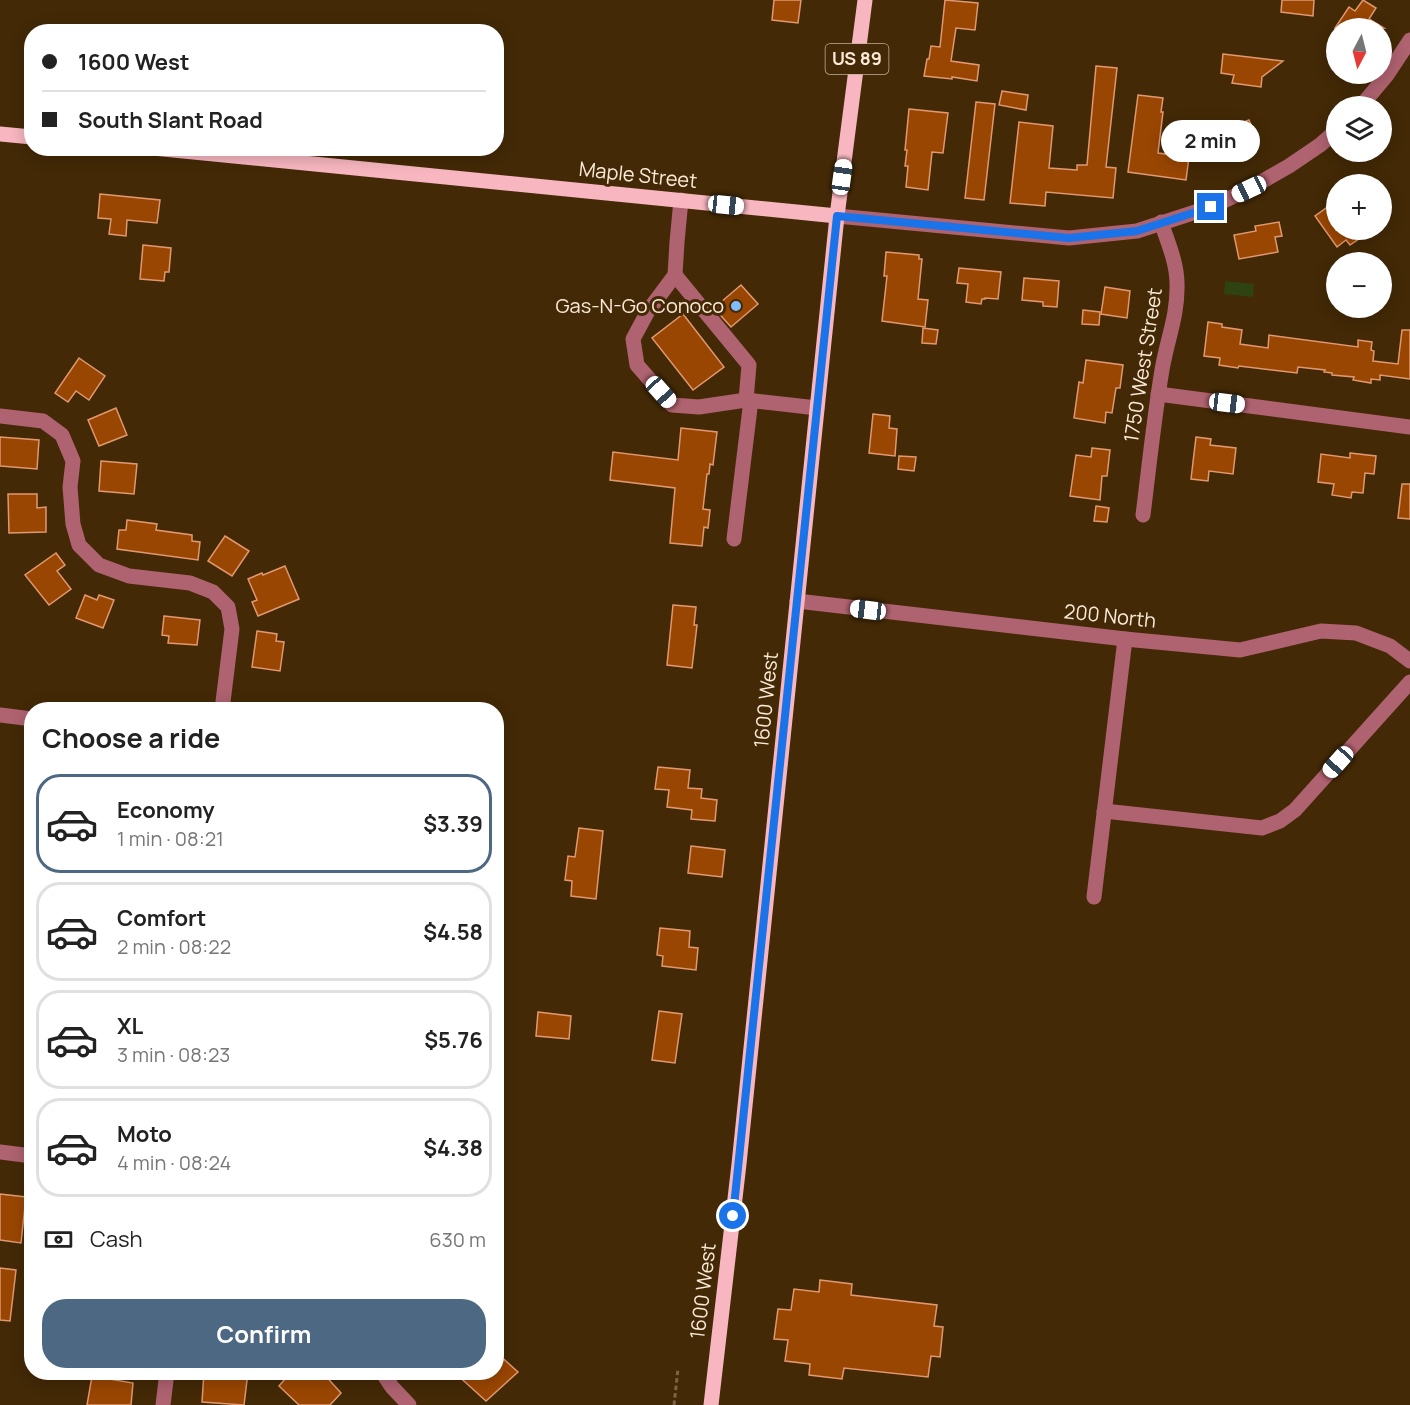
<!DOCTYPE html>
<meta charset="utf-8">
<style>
body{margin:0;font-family:Manrope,sans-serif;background:#f6f6f6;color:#222;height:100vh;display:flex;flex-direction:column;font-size:22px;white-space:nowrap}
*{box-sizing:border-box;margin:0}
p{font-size:20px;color:#767676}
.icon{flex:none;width:33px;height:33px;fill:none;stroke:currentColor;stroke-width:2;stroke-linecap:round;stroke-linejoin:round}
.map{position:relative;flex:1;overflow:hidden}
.details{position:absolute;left:24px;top:702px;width:480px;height:678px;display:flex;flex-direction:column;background:#fff;border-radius:24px;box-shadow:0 3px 15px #0003}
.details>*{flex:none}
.guide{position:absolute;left:24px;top:24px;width:480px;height:132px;border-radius:24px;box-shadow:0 3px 15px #0003;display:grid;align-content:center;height:132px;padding:0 18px;background:#fff}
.needle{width:39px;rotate:187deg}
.controls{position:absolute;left:1326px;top:18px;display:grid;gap:12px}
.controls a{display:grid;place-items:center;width:66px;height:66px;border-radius:50%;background:#fff;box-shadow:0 3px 15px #0003;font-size:30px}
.end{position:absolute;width:27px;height:27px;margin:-14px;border:8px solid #1a73e8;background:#fff;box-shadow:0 0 0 3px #fff}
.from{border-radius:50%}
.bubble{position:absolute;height:42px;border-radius:21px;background:#fff;box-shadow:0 3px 15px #0003;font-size:20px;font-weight:700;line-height:42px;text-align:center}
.car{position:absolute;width:18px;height:36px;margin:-18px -9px;border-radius:8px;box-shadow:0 0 4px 2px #0007;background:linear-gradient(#fff 24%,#345 0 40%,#fff 0 76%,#345 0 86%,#fff 0)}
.guide b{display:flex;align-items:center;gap:21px;height:57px;font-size:22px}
.guide b+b{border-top:2px solid #e0e0e0}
.guide i{width:15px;height:15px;background:#222}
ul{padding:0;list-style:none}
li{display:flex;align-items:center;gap:18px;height:99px;margin:0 12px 9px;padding:0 6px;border:3px solid #e0e0e0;border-radius:24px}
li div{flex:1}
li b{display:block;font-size:22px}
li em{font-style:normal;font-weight:700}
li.active{border-color:#4c6883}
li>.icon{width:54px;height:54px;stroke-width:1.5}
h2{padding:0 18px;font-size:27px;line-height:72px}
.pay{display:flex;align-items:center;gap:15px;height:66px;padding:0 18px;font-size:22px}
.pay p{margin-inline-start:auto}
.button{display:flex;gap:12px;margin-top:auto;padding:12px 18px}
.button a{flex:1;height:69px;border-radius:24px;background:#4c6883;color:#fff;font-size:24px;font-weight:700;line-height:69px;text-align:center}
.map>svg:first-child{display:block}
.green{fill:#2e4311}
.building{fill:#9a4603;stroke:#e09871;stroke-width:1.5}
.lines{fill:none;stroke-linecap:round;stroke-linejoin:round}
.path{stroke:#7c6547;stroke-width:3;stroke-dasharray:4.5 3;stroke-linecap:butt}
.minor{stroke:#af6270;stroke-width:15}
.major{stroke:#f7b6c0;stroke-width:15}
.route{stroke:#1a73e8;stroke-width:8}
.poi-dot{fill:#80bdfa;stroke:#432906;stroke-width:2}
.labels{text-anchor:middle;stroke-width:6;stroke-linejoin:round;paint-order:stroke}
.shield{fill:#432906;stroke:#c4b099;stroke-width:1.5}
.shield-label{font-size:18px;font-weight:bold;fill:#fbead8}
.street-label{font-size:20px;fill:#fbead8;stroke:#432906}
.poi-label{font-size:20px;fill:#fbead8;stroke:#432906;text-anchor:end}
</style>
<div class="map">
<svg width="1410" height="1405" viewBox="0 0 1410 1405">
<rect width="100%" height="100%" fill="#432906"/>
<!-- green -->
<polygon class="green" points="1225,281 1254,284 1253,297 1224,294"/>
<!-- building -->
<g class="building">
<polygon points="774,0 801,0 798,23 772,20"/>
<polygon points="945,0 978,3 975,30 956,28 951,61 979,65 977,81 952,77 952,79 924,76 927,59 929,59 931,46 940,47"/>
<polygon points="1282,0 1314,0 1313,16 1281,12"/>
<polygon points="1363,0 1376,8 1369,19 1384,28 1335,28 1349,7 1355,11"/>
<polygon points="1223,54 1283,61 1262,77 1261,87 1232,83 1234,75 1221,73"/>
<polygon points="1096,66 1117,68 1106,167 1116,168 1113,198 1046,192 1045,206 1010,203 1019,122 1053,126 1049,168 1077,170 1077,165 1087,165"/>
<polygon points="1002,91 1028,95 1026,110 999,105"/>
<polygon points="1138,95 1163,98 1161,112 1163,112 1158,153 1189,157 1186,180 1128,172"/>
<polygon points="976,102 995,104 984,200 965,198"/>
<polygon points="909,109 948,113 943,153 932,152 928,190 906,187 908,166 905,166 907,150 905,150"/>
<polygon points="1249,120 1257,140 1220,156 1211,135"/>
<polygon points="100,194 160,200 157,223 127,220 126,236 109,234 111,219 98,218"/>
<polygon points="1336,201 1336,230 1372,230 1350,245 1346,240 1337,247 1315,216"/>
<polygon points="1279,222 1282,236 1275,237 1278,252 1239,259 1234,235 1256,231 1255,226"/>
<polygon points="143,245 171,248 169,272 165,272 164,281 140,279"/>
<polygon points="886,252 919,255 919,259 922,259 918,299 928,300 925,327 882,321 887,276 884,276"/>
<polygon points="959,268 1001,272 998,299 985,298 985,299 982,299 981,304 966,302 968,284 957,283"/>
<polygon points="1024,278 1059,281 1057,307 1043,306 1043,302 1022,300"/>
<polygon points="741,285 758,304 731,327 714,308"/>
<polygon points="1105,287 1130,291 1127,318 1101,314"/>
<polygon points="1083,310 1100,312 1099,325 1082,324"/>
<polygon points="683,314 724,367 693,390 652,338"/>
<polygon points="1208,322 1222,324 1222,327 1242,330 1240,344 1268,348 1269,335 1358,347 1358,340 1372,342 1371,350 1374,351 1373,361 1398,364 1402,330 1410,330 1410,379 1380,375 1380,380 1371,379 1371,383 1353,380 1354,377 1332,375 1332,373 1324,372 1325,370 1298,367 1297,373 1239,366 1238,368 1219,365 1220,358 1204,356"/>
<polygon points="923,328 938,330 936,344 922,343"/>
<polygon points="79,358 105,376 89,400 76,391 68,402 55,393"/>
<polygon points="1086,360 1123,365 1120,388 1116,388 1112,413 1106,412 1105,423 1074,418 1079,382 1083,383"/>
<polygon points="116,408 127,435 99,446 88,420"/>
<polygon points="873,414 890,416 889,428 897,429 895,456 869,453"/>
<polygon points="681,428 717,432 713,465 710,464 709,474 707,474 703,509 710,510 708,528 704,527 702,546 670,543 675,488 610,480 613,452 678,460"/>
<polygon points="0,437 39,440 37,469 0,466"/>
<polygon points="1196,437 1211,439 1210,445 1236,448 1233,474 1209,471 1208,481 1191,479"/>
<polygon points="1092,448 1110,450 1107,476 1102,476 1100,500 1070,496 1076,455 1091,457"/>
<polygon points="1350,453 1376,456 1374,474 1365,473 1363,493 1352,492 1351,498 1332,495 1334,484 1318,482 1321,454 1350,458"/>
<polygon points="899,456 916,457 914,471 898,469"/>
<polygon points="101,461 137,464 134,494 99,491"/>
<polygon points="1402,484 1410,484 1410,519 1398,518"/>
<polygon points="8,494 37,494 37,508 46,507 46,532 9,533"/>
<polygon points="1096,506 1109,508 1107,522 1094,521"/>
<polygon points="127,520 157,524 156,530 192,535 192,541 200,542 198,560 117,549 119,530 126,530"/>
<polygon points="225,536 249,551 232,576 208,561"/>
<polygon points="56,553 65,565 57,571 71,589 49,605 25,575"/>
<polygon points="285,566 299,599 258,616 252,602 257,600 248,579 262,573 263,575"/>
<polygon points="85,595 97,600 99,595 114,600 103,628 76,618"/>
<polygon points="673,605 696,607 694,625 697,625 692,668 667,665"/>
<polygon points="164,616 200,620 197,645 168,643 169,636 162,635"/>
<polygon points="257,631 277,634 276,641 284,642 280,671 252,667"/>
<polygon points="658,767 690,770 688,788 702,789 701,798 717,800 715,821 691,819 692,810 667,807 669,790 655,789"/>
<polygon points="579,828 603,831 596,899 571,896 572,881 565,880 568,856 575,857"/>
<polygon points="691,846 725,850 722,877 688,873"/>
<polygon points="660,928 690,931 689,947 698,948 696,970 662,966 663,956 657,955"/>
<polygon points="659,1011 682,1014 675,1063 652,1060"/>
<polygon points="538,1012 571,1016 569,1039 536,1036"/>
<polygon points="0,1194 26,1197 21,1243 0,1240"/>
<polygon points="0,1268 16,1270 10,1321 0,1320"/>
<polygon points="820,1280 852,1284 851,1295 937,1305 934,1326 943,1327 940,1357 931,1356 928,1377 844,1368 842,1379 809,1375 810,1364 785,1361 788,1340 774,1339 778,1309 791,1310 794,1289 819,1292"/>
<polygon points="496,1352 518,1372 486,1401 454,1372 496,1372"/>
<polygon points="204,1372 248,1372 244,1405 202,1402"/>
<polygon points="291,1372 322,1372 341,1393 330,1405 299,1405 279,1386"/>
<polygon points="92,1376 133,1383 131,1405 87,1405"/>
</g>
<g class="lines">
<!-- path -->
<polyline class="path" points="674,1405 678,1369"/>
<!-- minor -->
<g class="minor">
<polyline points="1361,106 1387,75 1410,40"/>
<polyline points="681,200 677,242 675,275 648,311 633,339 637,365 672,405 699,407 746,400 817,408"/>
<polyline points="837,216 1069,238 1137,231 1211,207 1249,189 1289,166 1320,145 1336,131"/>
<polyline points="675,275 749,365 746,400"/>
<polyline points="1158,394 1410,427"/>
<polyline points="0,416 43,421 62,435 73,461 70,487 73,524 79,545 99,565 129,576 190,583 213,592 228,607 232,629 222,710"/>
<path d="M 1143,515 C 1149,467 1154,418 1162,370 C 1167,340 1178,315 1177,284 C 1177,263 1168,243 1161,222"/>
<polyline points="734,539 751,400"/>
<polyline points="797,601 1125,639 1240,650 1321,631 1356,633 1390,646 1410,661"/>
<polyline points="0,715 32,719"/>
<polyline points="1104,811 1262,828 1280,821 1295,810 1410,682"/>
<polyline points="1094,897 1125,639"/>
<polyline points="0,1152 32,1156"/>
<polyline points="382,1372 392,1387 409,1405"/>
<polyline points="163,1405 167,1372"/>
</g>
<!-- major -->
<g class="major">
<polyline points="0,134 32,137"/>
<polyline points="153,148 837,216"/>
<polyline points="711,1405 739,1164 837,216 865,0"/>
</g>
</g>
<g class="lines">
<!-- route -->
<polyline class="route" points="733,1216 837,216 1069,238 1137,231 1211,207"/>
</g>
<!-- markers -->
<circle class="poi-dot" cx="736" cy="306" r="6"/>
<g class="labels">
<!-- shield labels -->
<rect class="shield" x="825.5" y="44" width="63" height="30" rx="4.5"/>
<g class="shield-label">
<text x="857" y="65">US 89</text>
</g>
<!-- street labels -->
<g class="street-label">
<text transform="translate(638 175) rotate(6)" y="7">Maple Street</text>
<text transform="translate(1143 365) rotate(-81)" y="7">1750 West Street</text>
<text transform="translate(1110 616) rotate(6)" y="7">200 North</text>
<text transform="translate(766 700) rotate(-84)" y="7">1600 West</text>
<text transform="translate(703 1291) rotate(-83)" y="7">1600 West</text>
</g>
<!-- poi labels -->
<g class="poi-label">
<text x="724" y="313">Gas-N-Go Conoco</text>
</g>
</g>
</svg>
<div class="controls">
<a><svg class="needle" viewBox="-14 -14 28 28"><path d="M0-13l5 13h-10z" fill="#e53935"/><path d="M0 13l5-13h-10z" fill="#767676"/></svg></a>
<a><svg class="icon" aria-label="layers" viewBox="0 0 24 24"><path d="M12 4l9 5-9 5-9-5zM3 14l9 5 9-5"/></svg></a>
<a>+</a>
<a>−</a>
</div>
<i class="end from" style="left:733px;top:1216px"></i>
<i class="end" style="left:1211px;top:207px"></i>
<div class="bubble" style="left:1161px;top:120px;width:99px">2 min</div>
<i class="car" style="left:842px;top:177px;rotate:8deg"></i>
<i class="car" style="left:1249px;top:189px;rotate:245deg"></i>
<i class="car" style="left:726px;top:205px;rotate:96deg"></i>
<i class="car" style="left:661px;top:392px;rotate:138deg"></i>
<i class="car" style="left:1227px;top:403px;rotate:97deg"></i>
<i class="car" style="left:868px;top:610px;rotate:277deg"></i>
<i class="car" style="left:1338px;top:762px;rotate:222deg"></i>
<div class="guide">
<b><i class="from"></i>1600 West</b>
<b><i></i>South Slant Road</b>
</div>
<section class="details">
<h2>Choose a ride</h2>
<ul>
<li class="active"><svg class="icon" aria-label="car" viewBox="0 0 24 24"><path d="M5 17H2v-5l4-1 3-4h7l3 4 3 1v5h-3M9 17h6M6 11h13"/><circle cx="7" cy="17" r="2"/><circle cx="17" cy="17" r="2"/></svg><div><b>Economy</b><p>1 min · 08:21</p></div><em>$3.39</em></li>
<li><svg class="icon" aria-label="car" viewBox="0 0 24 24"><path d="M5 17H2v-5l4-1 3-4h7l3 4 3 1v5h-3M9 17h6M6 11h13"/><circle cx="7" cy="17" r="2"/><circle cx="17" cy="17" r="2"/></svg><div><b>Comfort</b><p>2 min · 08:22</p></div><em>$4.58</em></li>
<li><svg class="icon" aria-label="car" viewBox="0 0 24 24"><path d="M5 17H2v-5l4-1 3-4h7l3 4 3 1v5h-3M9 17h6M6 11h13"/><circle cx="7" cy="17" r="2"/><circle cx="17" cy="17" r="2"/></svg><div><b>XL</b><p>3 min · 08:23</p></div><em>$5.76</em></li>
<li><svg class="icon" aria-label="car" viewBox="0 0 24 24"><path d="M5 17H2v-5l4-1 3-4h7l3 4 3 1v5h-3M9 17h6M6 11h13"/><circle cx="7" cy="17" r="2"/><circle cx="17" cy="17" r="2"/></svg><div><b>Moto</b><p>4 min · 08:24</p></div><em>$4.38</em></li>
</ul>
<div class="pay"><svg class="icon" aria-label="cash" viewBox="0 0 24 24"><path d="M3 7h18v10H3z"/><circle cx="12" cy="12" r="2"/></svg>Cash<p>630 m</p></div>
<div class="button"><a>Confirm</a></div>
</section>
</div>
